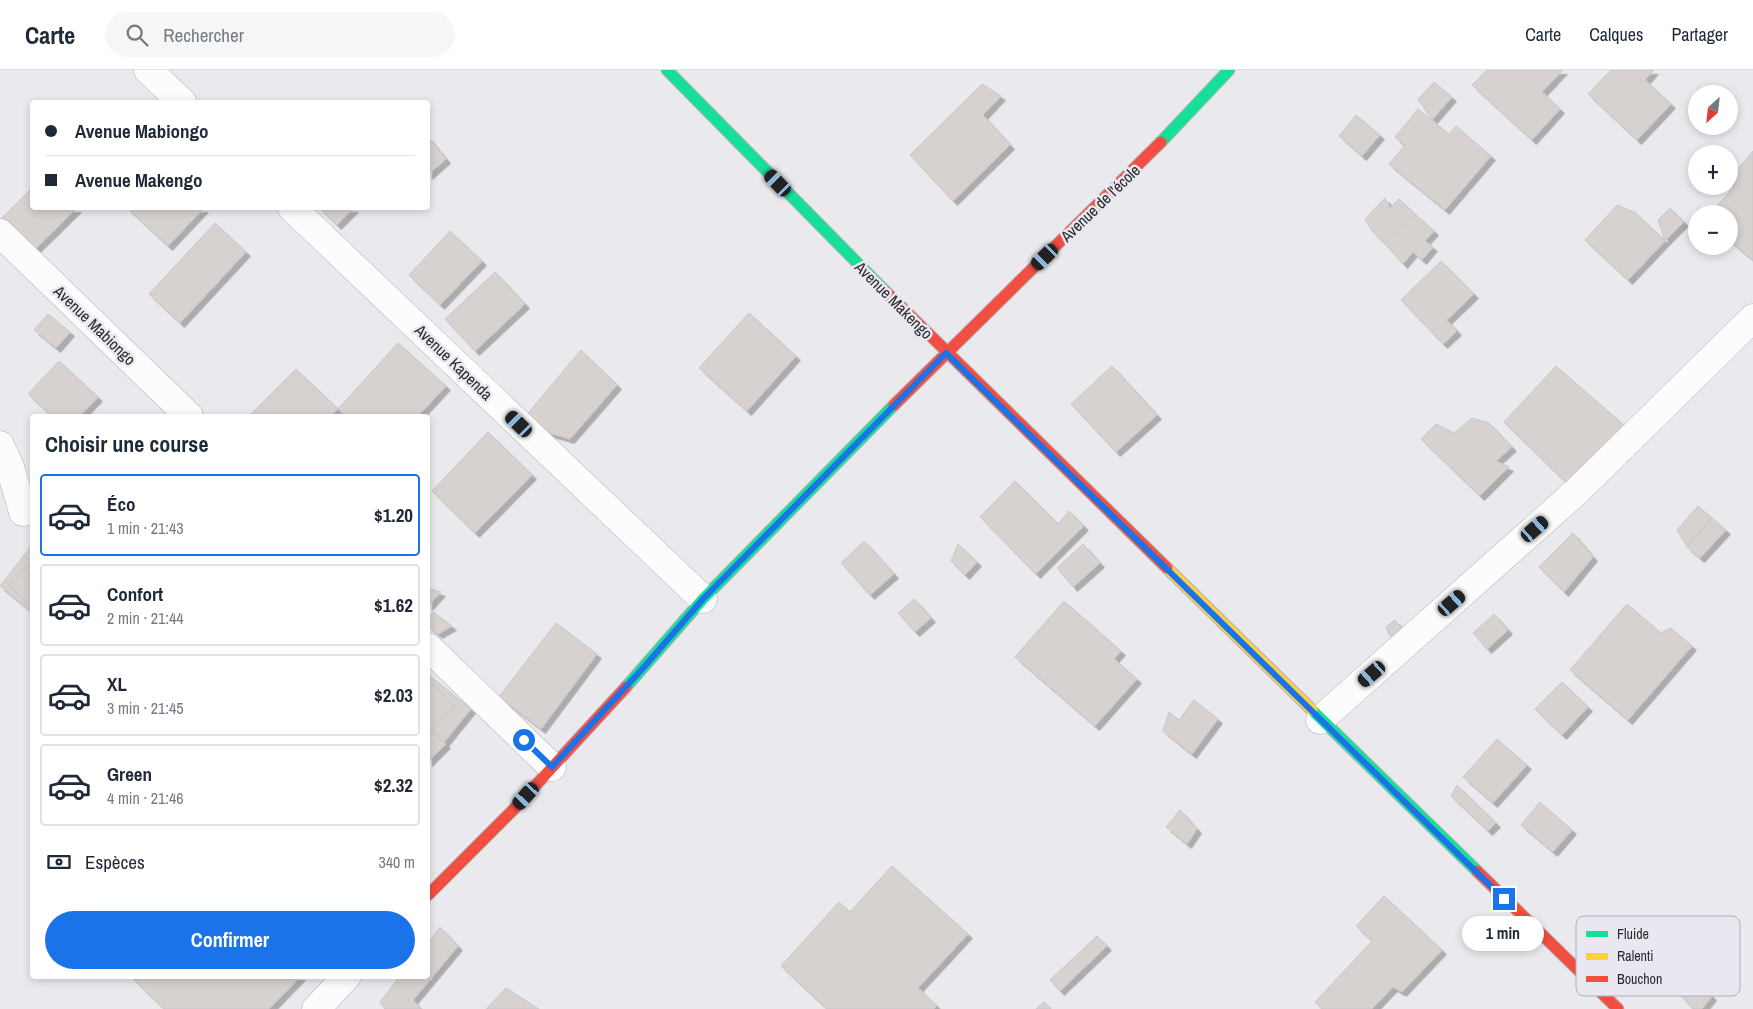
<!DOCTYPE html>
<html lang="fr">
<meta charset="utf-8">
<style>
body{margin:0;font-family:"Archivo Narrow",sans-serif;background:#f6f6f7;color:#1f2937;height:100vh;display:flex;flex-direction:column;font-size:19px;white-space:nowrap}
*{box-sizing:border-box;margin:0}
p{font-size:16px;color:#747a83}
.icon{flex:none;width:28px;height:28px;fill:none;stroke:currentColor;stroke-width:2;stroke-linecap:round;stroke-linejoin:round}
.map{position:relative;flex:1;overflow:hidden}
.sheet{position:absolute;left:30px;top:344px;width:400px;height:565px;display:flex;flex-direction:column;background:#fff;border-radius:5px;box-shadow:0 2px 8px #0003}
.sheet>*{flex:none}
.hud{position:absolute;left:30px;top:30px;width:400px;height:110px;border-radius:5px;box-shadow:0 2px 8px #0003;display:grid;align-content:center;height:110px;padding:0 15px;background:#fff}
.needle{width:32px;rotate:207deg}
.buttons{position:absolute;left:1688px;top:15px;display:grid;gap:10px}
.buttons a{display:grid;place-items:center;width:50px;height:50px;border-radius:50%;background:#fff;box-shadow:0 2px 8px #0003;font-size:25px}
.end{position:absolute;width:22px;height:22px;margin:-11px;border:6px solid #1a73e8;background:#fff;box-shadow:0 0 0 2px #fff}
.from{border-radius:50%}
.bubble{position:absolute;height:35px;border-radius:18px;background:#fff;box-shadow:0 2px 8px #0003;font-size:16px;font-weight:800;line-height:35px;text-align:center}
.car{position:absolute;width:15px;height:30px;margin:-15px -8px;border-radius:6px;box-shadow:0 0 4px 1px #0007;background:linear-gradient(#222 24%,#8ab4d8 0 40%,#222 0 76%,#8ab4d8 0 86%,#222 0)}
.hud b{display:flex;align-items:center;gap:18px;height:48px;font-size:19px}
.hud b+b{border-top:1px solid #e0e1e3}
.hud i{width:12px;height:12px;background:#1f2937}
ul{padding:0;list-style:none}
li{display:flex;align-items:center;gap:15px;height:82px;margin:0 10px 8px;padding:0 5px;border:2px solid #e0e1e3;border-radius:5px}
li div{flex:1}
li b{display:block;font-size:19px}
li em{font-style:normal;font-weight:800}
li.current{border-color:#1a73e8}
li>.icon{width:45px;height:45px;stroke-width:1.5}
h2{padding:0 15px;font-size:22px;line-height:60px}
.pay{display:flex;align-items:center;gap:12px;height:55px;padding:0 15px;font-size:19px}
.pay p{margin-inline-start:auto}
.primary-button{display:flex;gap:10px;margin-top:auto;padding:10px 15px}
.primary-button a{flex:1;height:58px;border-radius:30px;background:#1a73e8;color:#fff;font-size:20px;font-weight:800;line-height:58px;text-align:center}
header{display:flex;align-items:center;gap:30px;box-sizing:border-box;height:70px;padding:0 25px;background:#fff;border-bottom:1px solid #e0e1e3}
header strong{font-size:24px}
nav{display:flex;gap:28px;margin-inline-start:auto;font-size:18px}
.search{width:350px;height:45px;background:#f6f6f7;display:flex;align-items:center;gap:12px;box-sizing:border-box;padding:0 18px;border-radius:28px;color:#747a83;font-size:19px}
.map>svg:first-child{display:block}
.building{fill:#d7d2d0;stroke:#c8c7c8;filter:url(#shadow)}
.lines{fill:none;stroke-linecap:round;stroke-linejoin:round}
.street-casing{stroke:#b5b4b8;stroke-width:29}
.fast-casing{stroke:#b5b4b8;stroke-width:13}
.slow-casing{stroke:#b5b4b8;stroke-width:13}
.jam-casing{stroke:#b5b4b8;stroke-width:13}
.street{stroke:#fcfcfc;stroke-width:28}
.fast{stroke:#16e098;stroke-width:11}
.slow{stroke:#ffcf43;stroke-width:11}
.jam{stroke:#f24e42;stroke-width:11}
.route{stroke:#1a73e8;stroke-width:6}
.labels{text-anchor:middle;stroke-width:5;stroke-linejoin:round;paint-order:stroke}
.street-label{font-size:16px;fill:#2a2a2d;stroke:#e9e8f0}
.key{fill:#e9e8f0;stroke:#b0afb6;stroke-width:1}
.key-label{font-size:14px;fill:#2a2a2d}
</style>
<header>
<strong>Carte</strong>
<div class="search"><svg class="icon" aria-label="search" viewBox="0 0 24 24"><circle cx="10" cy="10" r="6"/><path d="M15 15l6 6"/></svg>Rechercher</div>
<nav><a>Carte</a><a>Calques</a><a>Partager</a></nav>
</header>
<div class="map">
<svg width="1753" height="939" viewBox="0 0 1753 939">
<defs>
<filter id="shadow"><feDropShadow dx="4.5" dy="4.5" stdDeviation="0" flood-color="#0004"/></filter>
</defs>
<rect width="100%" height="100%" fill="#eaeaee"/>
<!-- building -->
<g class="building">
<polygon points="1487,0 1563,0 1542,22 1560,39 1532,70 1472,15"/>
<polygon points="1611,0 1654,0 1645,10 1671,34 1637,70 1588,24"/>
<polygon points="1434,12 1452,27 1432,50 1418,29"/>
<polygon points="982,14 1001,26 983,45 1010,75 953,131 910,85"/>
<polygon points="1418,39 1449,64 1456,56 1491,86 1445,140 1389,94 1405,75 1395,67"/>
<polygon points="1356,45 1380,65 1362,86 1339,66"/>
<polygon points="428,67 446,89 428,105"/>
<polygon points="1753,81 1753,190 1729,170 1729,144 1710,144 1735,115 1729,112 1729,109"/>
<polygon points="32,118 32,138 77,138 27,187 0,160 0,150"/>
<polygon points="1385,128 1390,138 1399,129 1415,144 1385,174 1372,161 1365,149"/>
<polygon points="1617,135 1636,143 1665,171 1628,210 1585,170"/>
<polygon points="127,138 204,138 168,176"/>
<polygon points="319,138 354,138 337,155"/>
<polygon points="1670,138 1684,152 1665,171 1665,157 1658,150"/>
<polygon points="1670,138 1684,152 1665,171 1658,150"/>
<polygon points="1415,144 1434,161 1425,171 1433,177 1422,190 1413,182 1403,194 1385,174"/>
<polygon points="215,153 246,182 180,253 149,224"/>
<polygon points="450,161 482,191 440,235 409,205"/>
<polygon points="1441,191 1474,224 1447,250 1457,261 1443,274 1401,230"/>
<polygon points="495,202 525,234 475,281 445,249"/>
<polygon points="749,243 796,286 747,341 699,298"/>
<polygon points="48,244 70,262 56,278 34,260"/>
<polygon points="398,273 446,316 418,346 346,346 338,339"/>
<polygon points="581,280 617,315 570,369 519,354"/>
<polygon points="59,291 98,327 80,346 52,346 28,324"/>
<polygon points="1112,296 1157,345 1116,382 1071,334"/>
<polygon points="1556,296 1634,364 1576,422 1504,352"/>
<polygon points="296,299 338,339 331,346 249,346"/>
<polygon points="1472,348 1489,353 1512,377 1496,391 1509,397 1480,426 1421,369 1436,354 1454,363"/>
<polygon points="488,362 532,405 475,463 432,421"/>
<polygon points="1015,411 1058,454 1069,441 1084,456 1036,504 980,447"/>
<polygon points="1698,436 1712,448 1687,477 1677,460"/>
<polygon points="1712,448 1726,460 1700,488 1687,477"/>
<polygon points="1573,463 1593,487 1564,522 1539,497"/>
<polygon points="864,471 894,504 870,525 841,493"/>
<polygon points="958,474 977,492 965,505 951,491"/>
<polygon points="1083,474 1100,493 1073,517 1057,498"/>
<polygon points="32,475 32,542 0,516"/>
<polygon points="32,492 32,538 9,515"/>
<polygon points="428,518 441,522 428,536"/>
<polygon points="914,529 931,548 915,562 898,543"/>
<polygon points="1064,531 1121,581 1114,589 1137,609 1095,656 1015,587"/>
<polygon points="1627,534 1661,563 1671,558 1692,576 1628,650 1570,600"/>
<polygon points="433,542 452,556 438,564 428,556 428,550"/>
<polygon points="1494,544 1508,560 1487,579 1473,563"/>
<polygon points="1395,550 1410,570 1389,565 1386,557"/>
<polygon points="556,553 597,584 541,659 499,627"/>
<polygon points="429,605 471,639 428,692 428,607"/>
<polygon points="428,610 455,636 431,660 446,674 428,692"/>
<polygon points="1562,612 1588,637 1562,665 1535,639"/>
<polygon points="1194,630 1218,649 1192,684 1163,661 1169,642 1179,650"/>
<polygon points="1497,669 1527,695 1493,733 1463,707"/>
<polygon points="1457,715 1496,753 1488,761 1451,726"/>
<polygon points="1540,732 1572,760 1553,782 1521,755"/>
<polygon points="1180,740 1197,759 1187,774 1166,757"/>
<polygon points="892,796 968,864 918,918 937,936 934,939 827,939 781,896 839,832 850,842"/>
<polygon points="1384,826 1442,880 1402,922 1393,917 1372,939 1322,939 1315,932 1372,871 1356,856"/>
<polygon points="440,857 458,876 413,930 421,939 385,939 380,932 400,906 428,906 428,873"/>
<polygon points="1097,866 1107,876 1060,921 1050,910"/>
<polygon points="130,906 301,906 269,939 164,939"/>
<polygon points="1694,909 1712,926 1702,939 1693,939 1680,925"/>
<polygon points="506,918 539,939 486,939"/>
<polygon points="1044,932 1051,939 1036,939"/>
</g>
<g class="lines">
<defs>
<g id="street">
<polyline points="148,0 182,32"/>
<polyline points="292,138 703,529"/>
<polyline points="0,163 189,346"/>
<polyline points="0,375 10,397 23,442"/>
<polyline points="428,577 552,697"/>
<polyline points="1320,650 1576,422 1753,248"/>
<polyline points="316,939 347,906"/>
</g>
<g id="fast">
<polyline points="667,0 886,222"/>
<polyline points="1161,72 1229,0"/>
<polyline points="626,617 703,529 894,335"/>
<polyline points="1312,640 1477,801"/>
</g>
<polyline id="slow" points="1167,498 1312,640"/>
<g id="jam">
<polyline points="886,222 1167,498"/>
<polyline points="894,335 1161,72"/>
<polyline points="1477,801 1618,939"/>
<polyline points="428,825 513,740 626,617"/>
</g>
</defs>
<!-- street casing -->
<use href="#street" class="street-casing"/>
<!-- fast casing -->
<use href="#fast" class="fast-casing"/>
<!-- slow casing -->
<use href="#slow" class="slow-casing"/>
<!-- jam casing -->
<use href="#jam" class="jam-casing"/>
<!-- street -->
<use href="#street" class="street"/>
<!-- fast -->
<use href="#fast" class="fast"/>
<!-- slow -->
<use href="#slow" class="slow"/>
<!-- jam -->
<use href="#jam" class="jam"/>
</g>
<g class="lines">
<!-- route -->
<polyline class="route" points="524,670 552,697 644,597 703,529 946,283 1504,829"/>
</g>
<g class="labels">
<!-- street labels -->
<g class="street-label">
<text transform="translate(1100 133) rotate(-44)" y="6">Avenue de l'école</text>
<text transform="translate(894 230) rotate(45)" y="6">Avenue Makengo</text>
<text transform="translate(95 255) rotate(44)" y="6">Avenue Mabiongo</text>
<text transform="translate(454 292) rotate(44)" y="6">Avenue Kapenda</text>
</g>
</g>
<!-- legend -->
<rect x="1576" y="846" width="164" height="80" rx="8" class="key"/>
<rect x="1586" y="861" width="22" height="6" fill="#16e098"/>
<rect x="1586" y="883" width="22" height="7" fill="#ffcf43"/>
<rect x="1586" y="906" width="22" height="6" fill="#f24e42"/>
<g class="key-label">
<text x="1617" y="869">Fluide</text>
<text x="1617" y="891">Ralenti</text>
<text x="1617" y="914">Bouchon</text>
</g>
</svg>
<div class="buttons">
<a><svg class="needle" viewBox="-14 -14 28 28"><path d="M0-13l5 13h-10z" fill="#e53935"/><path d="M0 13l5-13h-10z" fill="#747a83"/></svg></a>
<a>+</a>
<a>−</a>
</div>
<i class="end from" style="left:524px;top:670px"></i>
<i class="end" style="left:1504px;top:829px"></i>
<div class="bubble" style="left:1462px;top:846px;width:82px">1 min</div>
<i class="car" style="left:778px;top:113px;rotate:316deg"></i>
<i class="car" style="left:1045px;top:187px;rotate:226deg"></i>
<i class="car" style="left:519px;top:354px;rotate:314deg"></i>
<i class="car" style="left:1535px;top:459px;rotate:49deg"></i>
<i class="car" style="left:1452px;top:533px;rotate:49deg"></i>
<i class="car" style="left:1372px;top:604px;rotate:229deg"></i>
<i class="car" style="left:526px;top:726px;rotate:222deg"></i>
<div class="hud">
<b><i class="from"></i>Avenue Mabiongo</b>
<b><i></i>Avenue Makengo</b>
</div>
<section class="sheet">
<h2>Choisir une course</h2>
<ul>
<li class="current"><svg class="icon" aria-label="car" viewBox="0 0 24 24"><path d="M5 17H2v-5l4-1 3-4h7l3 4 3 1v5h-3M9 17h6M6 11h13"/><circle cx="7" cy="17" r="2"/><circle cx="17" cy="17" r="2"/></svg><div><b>Éco</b><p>1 min · 21:43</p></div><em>$1.20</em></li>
<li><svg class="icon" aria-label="car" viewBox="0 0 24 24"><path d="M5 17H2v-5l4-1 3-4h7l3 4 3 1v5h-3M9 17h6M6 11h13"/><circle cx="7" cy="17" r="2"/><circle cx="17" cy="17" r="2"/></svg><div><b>Confort</b><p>2 min · 21:44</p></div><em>$1.62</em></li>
<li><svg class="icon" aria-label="car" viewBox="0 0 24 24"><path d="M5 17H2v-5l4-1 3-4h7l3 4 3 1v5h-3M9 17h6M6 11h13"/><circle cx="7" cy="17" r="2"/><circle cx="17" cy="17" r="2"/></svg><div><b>XL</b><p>3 min · 21:45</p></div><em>$2.03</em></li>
<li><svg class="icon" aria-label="car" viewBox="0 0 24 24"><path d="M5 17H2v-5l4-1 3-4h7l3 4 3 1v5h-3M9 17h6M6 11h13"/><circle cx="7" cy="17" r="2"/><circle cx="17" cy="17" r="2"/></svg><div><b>Green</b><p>4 min · 21:46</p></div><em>$2.32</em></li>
</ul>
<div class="pay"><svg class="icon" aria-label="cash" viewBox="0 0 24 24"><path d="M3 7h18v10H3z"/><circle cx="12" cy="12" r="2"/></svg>Espèces<p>340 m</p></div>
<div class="primary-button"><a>Confirmer</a></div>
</section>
</div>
